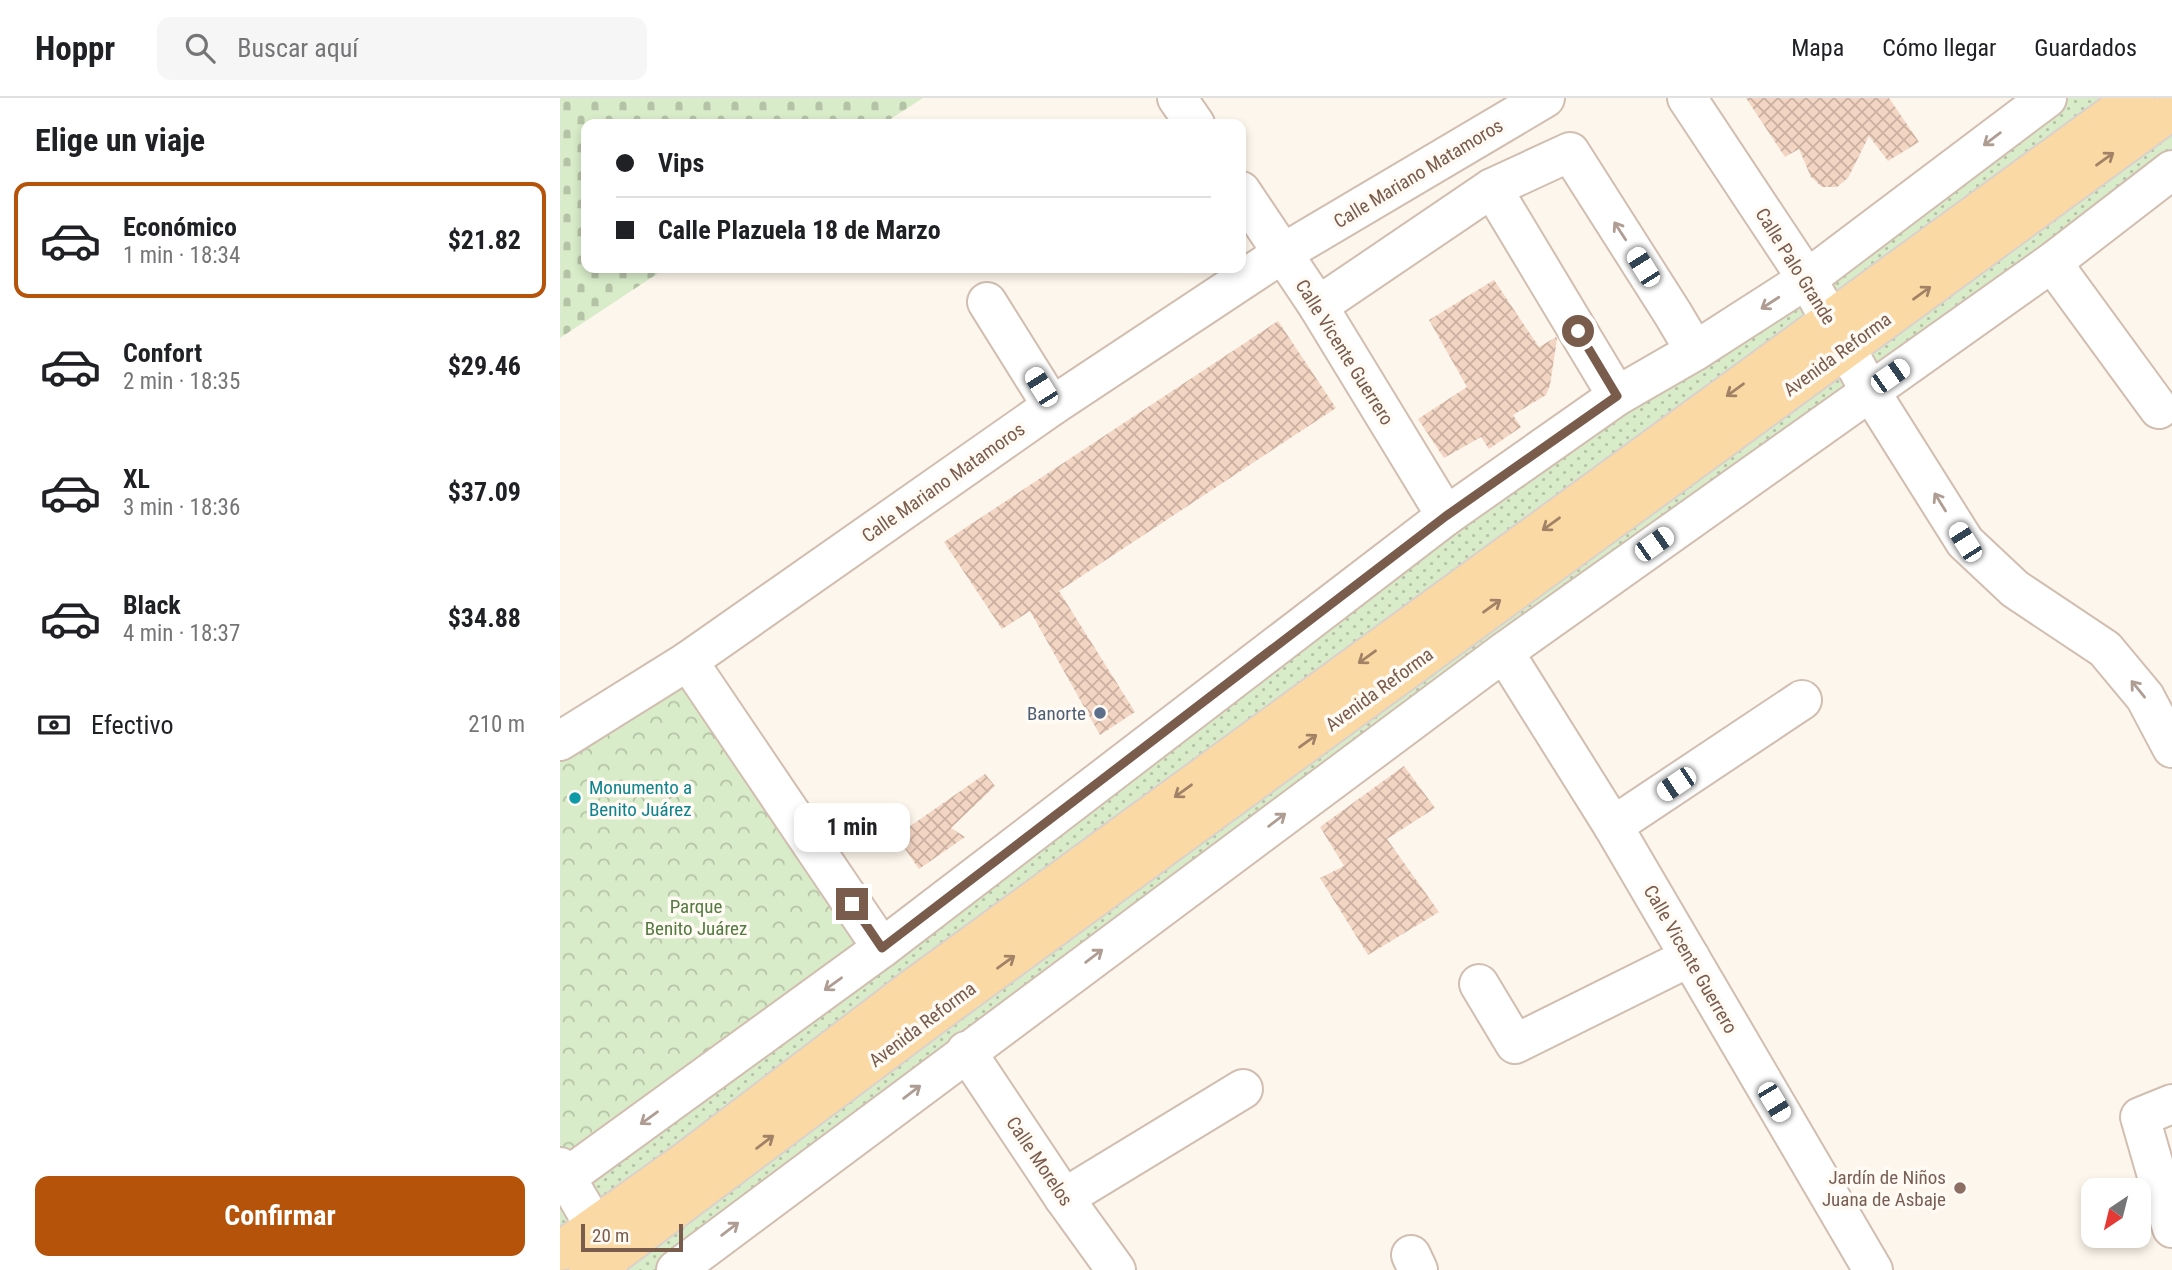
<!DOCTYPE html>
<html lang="es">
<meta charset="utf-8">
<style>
body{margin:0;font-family:"Roboto Condensed",sans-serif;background:#f6f6f6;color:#202124;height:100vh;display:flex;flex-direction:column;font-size:26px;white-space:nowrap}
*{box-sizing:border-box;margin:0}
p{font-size:23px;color:#757577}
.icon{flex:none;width:38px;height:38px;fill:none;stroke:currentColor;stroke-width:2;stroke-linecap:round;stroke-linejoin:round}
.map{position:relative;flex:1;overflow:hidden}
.side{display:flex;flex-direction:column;background:#fff;width:560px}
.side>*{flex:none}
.guide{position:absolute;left:21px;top:21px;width:665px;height:154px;border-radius:14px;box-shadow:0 4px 10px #0003;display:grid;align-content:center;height:154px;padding:0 35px;background:#fff}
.needle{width:46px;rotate:215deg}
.buttons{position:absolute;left:1521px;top:1080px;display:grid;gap:14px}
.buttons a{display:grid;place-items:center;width:70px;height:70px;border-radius:14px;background:#fff;box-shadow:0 4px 10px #0003;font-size:35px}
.scale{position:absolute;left:21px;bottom:18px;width:102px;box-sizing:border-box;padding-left:7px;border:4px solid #7a5c4d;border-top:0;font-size:19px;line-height:24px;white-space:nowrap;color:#7a5c4d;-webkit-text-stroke:5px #fffaf3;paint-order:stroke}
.end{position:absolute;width:32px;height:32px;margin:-16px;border:9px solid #7a5c4d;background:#fff;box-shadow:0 0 0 4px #fff}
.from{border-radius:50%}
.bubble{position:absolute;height:49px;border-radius:14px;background:#fff;box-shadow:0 4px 10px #0003;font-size:23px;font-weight:700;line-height:49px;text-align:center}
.car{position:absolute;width:21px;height:42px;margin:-21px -10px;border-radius:9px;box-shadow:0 0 5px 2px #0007;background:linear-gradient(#fff 24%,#345 0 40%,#fff 0 76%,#345 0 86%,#fff 0)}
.guide b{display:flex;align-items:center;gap:24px;height:66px;font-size:26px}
.guide b+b{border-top:2px solid #e0e0e0}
.guide i{width:18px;height:18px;background:#202124}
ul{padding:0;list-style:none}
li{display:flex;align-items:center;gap:21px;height:116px;margin:0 14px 10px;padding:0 21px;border:4px solid transparent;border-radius:14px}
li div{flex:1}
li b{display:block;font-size:26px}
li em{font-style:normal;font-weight:700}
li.current{border-color:#b45309}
li>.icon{width:63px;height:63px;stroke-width:1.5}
h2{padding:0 35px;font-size:32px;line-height:84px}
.pay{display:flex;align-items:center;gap:18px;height:77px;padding:0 35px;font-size:26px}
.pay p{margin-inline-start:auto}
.action{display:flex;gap:14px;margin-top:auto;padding:14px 35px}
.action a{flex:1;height:80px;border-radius:14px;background:#b45309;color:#fff;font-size:28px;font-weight:700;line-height:80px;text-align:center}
header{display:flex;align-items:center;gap:42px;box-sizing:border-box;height:98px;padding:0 35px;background:#fff;border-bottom:2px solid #e0e0e0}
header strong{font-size:33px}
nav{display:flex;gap:38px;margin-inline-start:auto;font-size:24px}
.search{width:490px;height:63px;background:#f6f6f6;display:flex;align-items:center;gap:18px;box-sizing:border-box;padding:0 24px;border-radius:14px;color:#757577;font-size:26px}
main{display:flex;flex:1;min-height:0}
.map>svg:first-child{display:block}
.grass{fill:url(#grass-dots)}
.cemetery{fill:url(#cemetery-stones)}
.park{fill:url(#park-crowns)}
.building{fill:url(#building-cross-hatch)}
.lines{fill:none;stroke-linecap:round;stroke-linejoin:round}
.minor-casing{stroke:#d1beb0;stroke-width:42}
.major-casing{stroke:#dad1cd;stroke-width:42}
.minor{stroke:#fff;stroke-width:38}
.major{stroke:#fbd9a5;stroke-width:38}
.oneway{stroke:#af9d94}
.oneway2{stroke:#a18267}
.route{stroke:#7a5c4d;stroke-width:9}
.service-dot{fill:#5c6f8a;stroke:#fffaf3;stroke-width:2.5}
.culture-dot{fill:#0f9aa8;stroke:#fffaf3;stroke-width:2.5}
.education-dot{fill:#8d6e63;stroke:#fffaf3;stroke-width:2.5}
.labels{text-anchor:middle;stroke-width:7;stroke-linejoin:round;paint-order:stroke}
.street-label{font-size:19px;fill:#7a5c4d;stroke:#fffaf3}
.service-label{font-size:19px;fill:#4e5e75;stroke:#fffaf3;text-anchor:end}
.culture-label{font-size:19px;fill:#0d838f;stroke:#fffaf3;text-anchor:start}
.park-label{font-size:19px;fill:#537a41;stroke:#fffaf3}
.education-label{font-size:19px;fill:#785e54;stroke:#fffaf3;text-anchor:end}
</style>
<header>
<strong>Hoppr</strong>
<div class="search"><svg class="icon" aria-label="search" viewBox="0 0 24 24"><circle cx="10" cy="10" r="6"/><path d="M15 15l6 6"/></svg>Buscar aquí</div>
<nav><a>Mapa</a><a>Cómo llegar</a><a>Guardados</a></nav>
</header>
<main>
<section class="side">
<h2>Elige un viaje</h2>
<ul>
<li class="current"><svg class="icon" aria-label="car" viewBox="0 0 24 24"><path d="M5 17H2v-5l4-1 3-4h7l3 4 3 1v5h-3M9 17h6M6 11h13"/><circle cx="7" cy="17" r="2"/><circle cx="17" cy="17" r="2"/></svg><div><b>Económico</b><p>1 min · 18:34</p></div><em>$21.82</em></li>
<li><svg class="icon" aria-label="car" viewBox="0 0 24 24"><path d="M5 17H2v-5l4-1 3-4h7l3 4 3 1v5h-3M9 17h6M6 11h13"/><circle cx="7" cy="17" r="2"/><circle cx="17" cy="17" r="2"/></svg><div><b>Confort</b><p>2 min · 18:35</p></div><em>$29.46</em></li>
<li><svg class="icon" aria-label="car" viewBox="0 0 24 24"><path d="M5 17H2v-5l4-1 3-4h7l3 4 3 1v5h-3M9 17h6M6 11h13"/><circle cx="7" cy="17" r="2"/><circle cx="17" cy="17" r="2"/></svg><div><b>XL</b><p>3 min · 18:36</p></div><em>$37.09</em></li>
<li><svg class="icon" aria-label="car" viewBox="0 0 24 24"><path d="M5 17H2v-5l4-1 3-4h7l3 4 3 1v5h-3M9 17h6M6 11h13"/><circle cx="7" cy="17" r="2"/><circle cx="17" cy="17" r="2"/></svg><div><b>Black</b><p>4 min · 18:37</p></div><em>$34.88</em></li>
</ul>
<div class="pay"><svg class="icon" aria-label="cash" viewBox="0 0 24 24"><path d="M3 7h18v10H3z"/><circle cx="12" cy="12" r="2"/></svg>Efectivo<p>210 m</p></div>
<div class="action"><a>Confirmar</a></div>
</section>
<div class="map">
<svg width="1612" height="1172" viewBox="0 0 1612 1172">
<defs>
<pattern id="grass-dots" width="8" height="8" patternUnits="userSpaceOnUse" patternTransform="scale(1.75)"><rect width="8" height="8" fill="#d8ecc9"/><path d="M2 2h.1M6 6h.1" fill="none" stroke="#b4c2a5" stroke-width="1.8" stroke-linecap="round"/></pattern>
<pattern id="cemetery-stones" width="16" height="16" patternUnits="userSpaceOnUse" patternTransform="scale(1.75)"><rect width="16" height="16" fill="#d8ecc9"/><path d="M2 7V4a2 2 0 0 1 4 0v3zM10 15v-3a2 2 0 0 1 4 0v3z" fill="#b4c2a5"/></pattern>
<pattern id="park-crowns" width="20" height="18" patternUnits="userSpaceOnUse" patternTransform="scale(1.75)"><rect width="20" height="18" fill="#d8ecc9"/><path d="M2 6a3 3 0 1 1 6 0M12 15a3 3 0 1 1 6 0" fill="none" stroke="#b4c2a5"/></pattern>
<pattern id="building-cross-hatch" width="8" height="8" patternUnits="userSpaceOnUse" patternTransform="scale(1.75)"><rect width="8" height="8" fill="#f3d5c3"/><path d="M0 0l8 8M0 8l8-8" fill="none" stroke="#cab0a1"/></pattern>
</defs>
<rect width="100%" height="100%" fill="#fdf6ec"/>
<!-- grass -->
<g class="grass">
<polygon points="1487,0 1575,0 0,1153 0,1084"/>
<polygon points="1612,12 1612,72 116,1172 28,1172"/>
</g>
<!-- cemetery -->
<polygon class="cemetery" points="0,0 363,0 323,26 26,26 26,170 106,170 0,240"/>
<!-- park -->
<polygon class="park" points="128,563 322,850 0,1069 0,643"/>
<!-- building -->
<g class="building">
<polygon points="1186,0 1329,0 1359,44 1328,63 1309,38 1288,80 1277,89 1262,89 1251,79 1239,51 1225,59"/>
<polygon points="934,182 979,249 996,239 997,241 990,287 986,297 953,317 961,329 929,351 921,339 884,360 858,321 907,289 869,222"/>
<polygon points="718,223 776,310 499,493 575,614 540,637 470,513 442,531 384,444"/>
<polygon points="844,668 875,710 827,741 879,814 808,857 760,780 784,768 760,729"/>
<polygon points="425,676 435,688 391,730 405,739 359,771 336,738"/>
</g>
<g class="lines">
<defs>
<g id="minor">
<polyline points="617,0 635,26"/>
<polyline points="1127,0 1247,181 1310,293 1405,444 1455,491 1545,551 1585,599 1612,650"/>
<polyline points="932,90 1057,298"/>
<polyline points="681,93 758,208 886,418"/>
<polyline points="1494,163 1504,181 1599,311"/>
<polyline points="427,204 492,308"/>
<polyline points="758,208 932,90 1010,54 1113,216 1135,253"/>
<polyline points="944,554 1053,728 1313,1172"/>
<polyline points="128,563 322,850"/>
<polyline points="0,643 128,563 492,308 723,155 985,0"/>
<polyline points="1053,728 1242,602"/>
<polyline points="919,886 955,946 1130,859"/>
<polyline points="406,953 504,1100 556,1172"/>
<polyline points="1612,1006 1580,1019 1612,1130"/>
<polyline points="0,1069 52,1158"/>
<polyline points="0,1084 322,850 886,418 1057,298 1135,253 1247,181 1487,0"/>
<polyline points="504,1100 683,991"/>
<polyline points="851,1157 858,1172"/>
<polyline points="116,1172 944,554 1494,163 1612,72"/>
</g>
<g id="major">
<polyline points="0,1153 129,1061 355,889 1575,0"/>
<polyline points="28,1172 52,1158 371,919 1612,12"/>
</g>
</defs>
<!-- minor casing -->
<use href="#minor" class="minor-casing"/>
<!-- major casing -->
<use href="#major" class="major-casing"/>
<!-- minor -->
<use href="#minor" class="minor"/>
<!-- major -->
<use href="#major" class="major"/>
</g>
<!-- one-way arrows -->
<defs><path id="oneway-shaft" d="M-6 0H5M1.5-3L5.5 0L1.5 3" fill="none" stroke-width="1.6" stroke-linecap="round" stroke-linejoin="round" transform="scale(1.75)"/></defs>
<g class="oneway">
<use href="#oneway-shaft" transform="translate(1432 41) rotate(143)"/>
<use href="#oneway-shaft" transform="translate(1060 133) rotate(-123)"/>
<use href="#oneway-shaft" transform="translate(1210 205) rotate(147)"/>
<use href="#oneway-shaft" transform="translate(1380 404) rotate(-122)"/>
<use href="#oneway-shaft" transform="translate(1578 591) rotate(-129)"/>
<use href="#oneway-shaft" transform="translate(717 722) rotate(-37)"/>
<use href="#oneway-shaft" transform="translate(534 858) rotate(-37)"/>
<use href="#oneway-shaft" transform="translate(273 886) rotate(144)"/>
<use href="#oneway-shaft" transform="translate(352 994) rotate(-37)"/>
<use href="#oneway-shaft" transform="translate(89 1020) rotate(144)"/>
<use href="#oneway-shaft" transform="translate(170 1131) rotate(-37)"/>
</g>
<g class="oneway2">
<use href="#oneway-shaft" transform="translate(1545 61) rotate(-36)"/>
<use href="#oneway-shaft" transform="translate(1362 195) rotate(-36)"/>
<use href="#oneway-shaft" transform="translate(1175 292) rotate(144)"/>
<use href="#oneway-shaft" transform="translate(991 426) rotate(144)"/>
<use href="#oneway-shaft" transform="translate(932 508) rotate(-36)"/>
<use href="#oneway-shaft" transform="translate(807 559) rotate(144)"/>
<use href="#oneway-shaft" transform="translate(748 643) rotate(-36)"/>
<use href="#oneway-shaft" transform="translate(623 693) rotate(144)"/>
<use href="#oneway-shaft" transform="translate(446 864) rotate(-36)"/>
<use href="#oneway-shaft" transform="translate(205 1044) rotate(-37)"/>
</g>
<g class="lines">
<!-- route -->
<polyline class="route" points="292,806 322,850 886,418 1057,298 1018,233"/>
</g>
<!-- markers -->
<circle class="service-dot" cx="540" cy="615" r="7"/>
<circle class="culture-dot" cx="15" cy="700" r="7"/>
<circle class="education-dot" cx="1400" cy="1090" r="7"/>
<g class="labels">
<!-- street labels -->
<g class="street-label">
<text transform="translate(858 75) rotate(-31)" y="7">Calle Mariano Matamoros</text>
<text transform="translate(1236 168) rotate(58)" y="7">Calle Palo Grande</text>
<text transform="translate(785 254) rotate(58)" y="7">Calle Vicente Guerrero</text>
<text transform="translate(1277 256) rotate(-36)" y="7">Avenida Reforma</text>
<text transform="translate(383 384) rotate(-35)" y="7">Calle Mariano Matamoros</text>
<text transform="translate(819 591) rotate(-36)" y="7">Avenida Reforma</text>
<text transform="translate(1131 861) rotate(60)" y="7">Calle Vicente Guerrero</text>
<text transform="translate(362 926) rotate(-37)" y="7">Avenida Reforma</text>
<text transform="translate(480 1063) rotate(56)" y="7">Calle Morelos</text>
</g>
<!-- service labels -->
<g class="service-label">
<text x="526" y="622">Banorte</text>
</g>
<!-- culture labels -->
<g class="culture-label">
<text x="29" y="696">Monumento a<tspan x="29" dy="22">Benito Juárez</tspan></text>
</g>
<!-- park labels -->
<g class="park-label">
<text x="136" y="815">Parque<tspan x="136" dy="22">Benito Juárez</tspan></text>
</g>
<!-- education labels -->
<g class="education-label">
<text x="1386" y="1086">Jardín de Niños<tspan x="1386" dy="22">Juana de Asbaje</tspan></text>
</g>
</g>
</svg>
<div class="buttons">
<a><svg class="needle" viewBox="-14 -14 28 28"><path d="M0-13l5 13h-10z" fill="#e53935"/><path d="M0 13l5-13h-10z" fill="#757577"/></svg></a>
</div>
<div class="scale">20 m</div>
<i class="end from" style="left:1018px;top:233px"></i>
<i class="end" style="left:292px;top:806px"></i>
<div class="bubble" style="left:234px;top:705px;width:116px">1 min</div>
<i class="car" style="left:1083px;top:169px;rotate:328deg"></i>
<i class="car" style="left:1330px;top:278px;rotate:55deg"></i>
<i class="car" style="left:481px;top:289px;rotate:328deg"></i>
<i class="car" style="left:1405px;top:444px;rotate:328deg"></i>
<i class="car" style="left:1094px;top:446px;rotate:55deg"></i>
<i class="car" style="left:1116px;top:686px;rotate:236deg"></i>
<i class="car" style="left:1214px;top:1004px;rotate:149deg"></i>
<div class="guide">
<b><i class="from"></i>Vips</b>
<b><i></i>Calle Plazuela 18 de Marzo</b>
</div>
</div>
</main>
